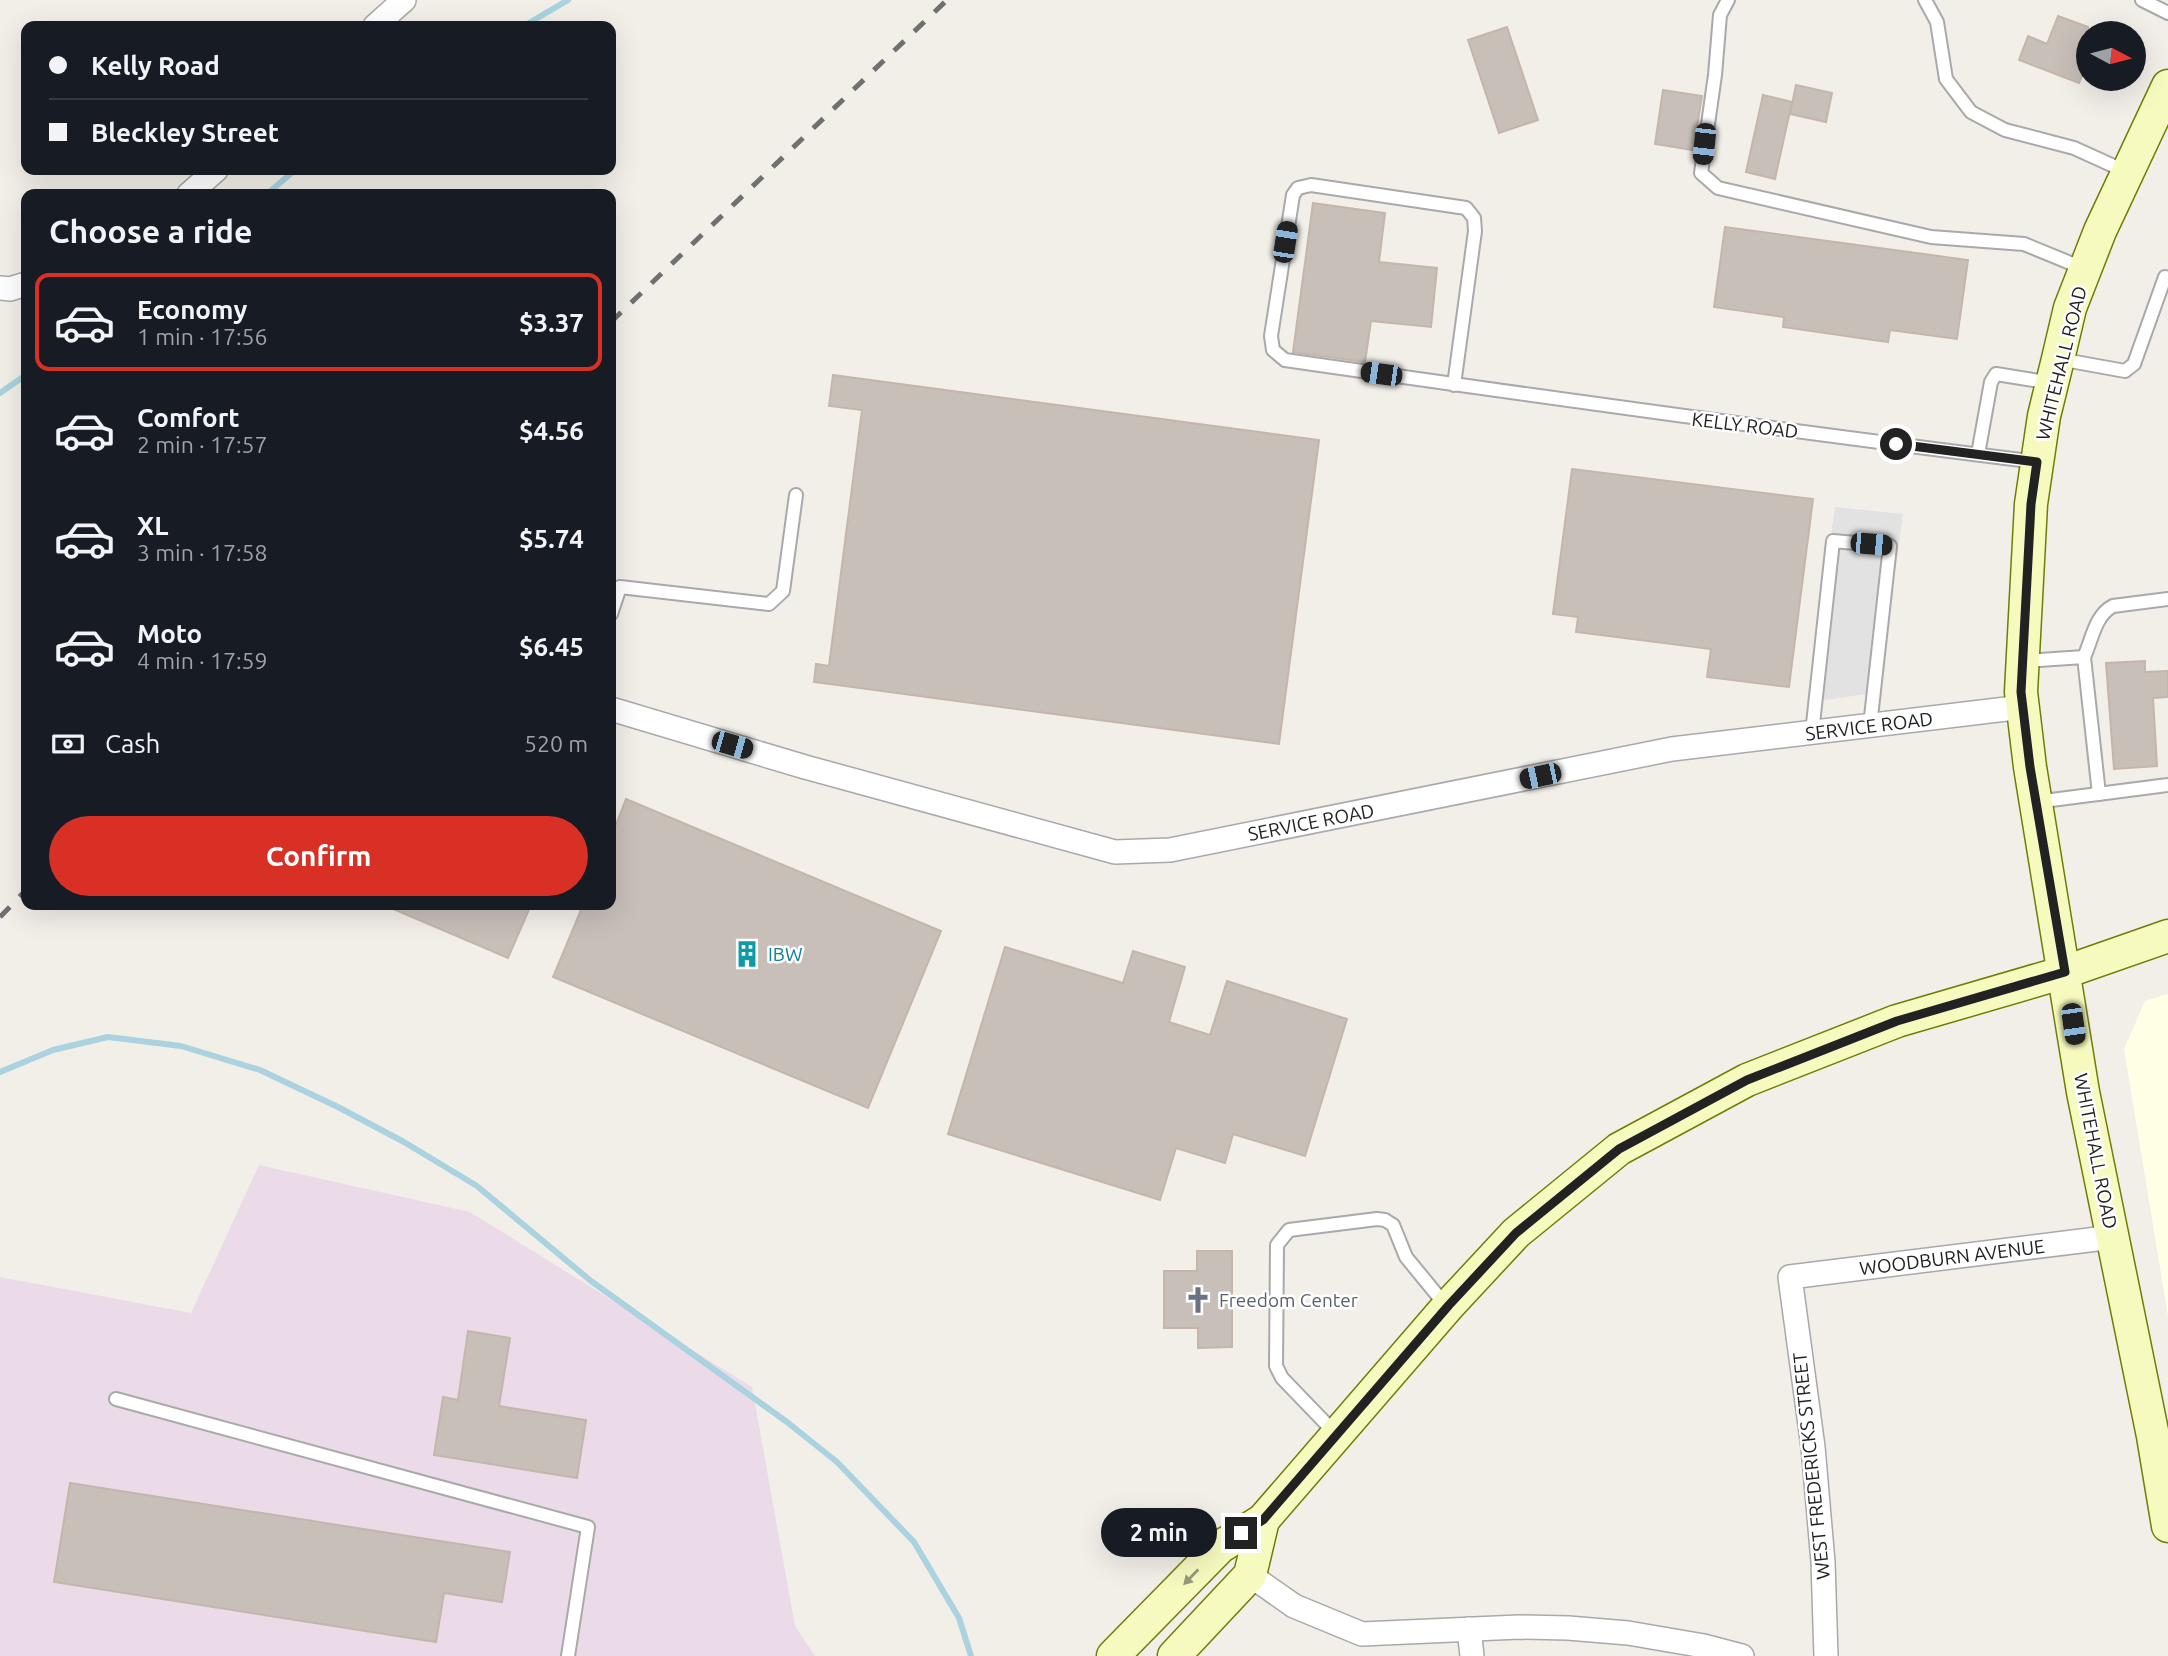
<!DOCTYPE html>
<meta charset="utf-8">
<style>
body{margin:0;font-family:Ubuntu,sans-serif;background:#242831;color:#f1f3f6;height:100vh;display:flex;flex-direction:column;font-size:26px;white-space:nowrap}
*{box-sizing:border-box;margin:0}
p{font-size:23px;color:#9ea1a6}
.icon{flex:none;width:38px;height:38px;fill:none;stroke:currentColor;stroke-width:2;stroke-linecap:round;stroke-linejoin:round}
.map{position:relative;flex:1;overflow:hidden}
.sheet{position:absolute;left:21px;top:189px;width:595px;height:721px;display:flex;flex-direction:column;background:#171b24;border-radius:14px;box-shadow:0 7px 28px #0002}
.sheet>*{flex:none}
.banner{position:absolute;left:21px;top:21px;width:595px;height:154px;border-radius:14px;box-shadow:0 7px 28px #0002;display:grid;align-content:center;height:154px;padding:0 28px;background:#171b24}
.needle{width:46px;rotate:97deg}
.tools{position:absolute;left:2076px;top:21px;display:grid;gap:14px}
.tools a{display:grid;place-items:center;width:70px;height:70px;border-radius:50%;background:#171b24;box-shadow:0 7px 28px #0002;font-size:35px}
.end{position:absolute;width:32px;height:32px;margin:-16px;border:9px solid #222;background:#fff;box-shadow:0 0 0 4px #fff}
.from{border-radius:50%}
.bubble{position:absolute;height:49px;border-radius:24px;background:#171b24;box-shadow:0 7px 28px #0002;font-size:23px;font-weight:700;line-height:49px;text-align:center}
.car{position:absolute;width:21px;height:42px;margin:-21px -10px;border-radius:9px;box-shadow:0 0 5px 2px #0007;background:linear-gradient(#222 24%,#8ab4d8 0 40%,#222 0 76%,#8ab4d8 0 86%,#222 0)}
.banner b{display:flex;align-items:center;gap:24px;height:66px;font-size:26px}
.banner b+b{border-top:2px solid #363941}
.banner i{width:18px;height:18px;background:#f1f3f6}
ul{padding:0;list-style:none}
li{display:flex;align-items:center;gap:21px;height:98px;margin:0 14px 10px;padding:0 14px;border:4px solid transparent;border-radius:14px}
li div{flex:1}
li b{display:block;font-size:26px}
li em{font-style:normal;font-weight:700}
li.on{border-color:#d93025}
li>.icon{width:63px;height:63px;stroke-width:1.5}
h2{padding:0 28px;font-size:32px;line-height:84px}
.pay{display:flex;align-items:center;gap:18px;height:77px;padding:0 28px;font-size:26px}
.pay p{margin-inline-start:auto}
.button{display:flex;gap:14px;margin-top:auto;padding:14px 28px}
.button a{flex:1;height:80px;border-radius:42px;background:#d93025;color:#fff;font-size:28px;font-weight:700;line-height:80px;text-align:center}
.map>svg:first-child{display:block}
.industrial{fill:#ebdbe8}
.education{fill:#ffffe5}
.parking{fill:#e2e2e2}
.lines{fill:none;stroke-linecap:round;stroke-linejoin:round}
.stream{stroke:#aad3df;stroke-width:6}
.building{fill:#c7bfb8;stroke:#c4b6ab;stroke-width:2}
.lane-casing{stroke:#a9a9a9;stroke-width:16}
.street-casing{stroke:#a9a9a9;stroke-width:26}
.secondary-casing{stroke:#707d05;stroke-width:35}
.lane{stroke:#fff;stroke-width:12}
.street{stroke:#fff;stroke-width:23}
.secondary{stroke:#f7fabf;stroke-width:32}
.rail{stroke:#707070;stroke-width:5;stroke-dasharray:14 14;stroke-linecap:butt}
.oneway{fill:#979978}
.route{stroke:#222;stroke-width:9}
.labels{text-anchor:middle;stroke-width:5;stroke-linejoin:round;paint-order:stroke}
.street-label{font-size:19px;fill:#222;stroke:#fff}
.culture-label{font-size:19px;fill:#0d838f;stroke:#fff;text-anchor:start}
.worship-label{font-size:19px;fill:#5b616d;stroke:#fff;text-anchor:start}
</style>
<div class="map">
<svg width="2168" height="1656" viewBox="0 0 2168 1656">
<rect width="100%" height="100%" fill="#f2efe9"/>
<!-- industrial -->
<polygon class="industrial" points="259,1165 470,1212 752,1387 795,1626 815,1656 0,1656 0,1277 191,1313"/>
<!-- education -->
<polygon class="education" points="2168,994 2168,1316 2124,1049 2145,1001"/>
<!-- parking -->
<polygon class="parking" points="1835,507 1903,514 1878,692 1807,703"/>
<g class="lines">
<!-- stream -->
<g class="stream">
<polyline points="524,26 568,0"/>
<polyline points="267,194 295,170"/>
<polyline points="0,393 26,375"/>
<polyline points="0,1072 53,1050 108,1037 181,1046 260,1070 338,1107 404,1142 477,1186 591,1281 787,1422 837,1462 914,1542 959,1618 971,1656"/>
</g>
</g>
<!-- building -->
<g class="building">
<polygon points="2058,16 2088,27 2088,61 2079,83 2019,60 2028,36 2047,44"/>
<polygon points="1507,27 1538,120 1499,133 1468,40"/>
<polygon points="1796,85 1832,93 1826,122 1790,114"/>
<polygon points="1663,90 1702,96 1693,150 1655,144"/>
<polygon points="1763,95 1792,102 1775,179 1746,172"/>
<polygon points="1313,203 1385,213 1379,262 1437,268 1431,327 1371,321 1365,362 1293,352"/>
<polygon points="1725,227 1968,260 1957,339 1890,330 1888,342 1783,327 1784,317 1714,307"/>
<polygon points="833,375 1319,440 1279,744 814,682 816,664 829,666 862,410 829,406"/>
<polygon points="1572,469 1813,499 1789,687 1707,677 1711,649 1576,632 1578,617 1553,614"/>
<polygon points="2145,661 2145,672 2168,671 2168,697 2153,698 2157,766 2114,769 2106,663"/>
<polygon points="626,799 941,931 868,1108 553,977 583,905 611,905 611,837"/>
<polygon points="384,905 531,905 508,958"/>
<polygon points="1005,947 1123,983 1133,951 1185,967 1169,1022 1210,1035 1227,981 1347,1019 1305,1156 1233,1134 1225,1163 1176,1148 1160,1200 948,1134"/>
<polygon points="1197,1251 1232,1251 1232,1347 1198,1348 1198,1328 1164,1328 1164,1271 1197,1271"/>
<polygon points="468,1331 510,1338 499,1406 586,1420 577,1478 434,1455 443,1397 458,1400"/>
<polygon points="70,1483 510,1552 502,1602 444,1593 436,1642 54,1582"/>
</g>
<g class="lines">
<defs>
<g id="lane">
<polyline points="1728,0 1720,15 1715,75 1701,173 1718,188 1931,237 2024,244 2085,269"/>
<polyline points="1925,0 1937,22 1946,79 1971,112 2005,130 2074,148 2127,172"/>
<polyline points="2142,0 2168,13"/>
<polyline points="2059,359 2125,371 2134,364 2165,277"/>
<path d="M 1454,385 L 1475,231 L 1474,218 L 1466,208 L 1311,185 L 1298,188 L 1293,195 L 1271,336 L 1273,350 L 1285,360 C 1535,396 1786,431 2037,462"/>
<polyline points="1978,454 1991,382 1996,374 2052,383"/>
<polyline points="611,614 620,587 769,604 783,591 796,495"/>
<path d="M 2084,657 C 2092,640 2095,615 2113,606 L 2168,599"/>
<polyline points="2023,661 2084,657 2099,794"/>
<polyline points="1812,733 1833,541 1890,546 1870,726"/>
<polyline points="2036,802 2168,785"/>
<polyline points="116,1399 588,1527 568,1656"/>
<polyline points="1336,1434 1282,1378 1276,1366 1277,1245 1289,1230 1377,1219 1385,1220 1393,1225 1406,1257 1447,1307"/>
</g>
<g id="street">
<polyline points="375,26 404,0"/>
<polyline points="189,194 216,170"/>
<polyline points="0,288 10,289 26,284"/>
<polyline points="611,709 805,767 1115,852 1170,850 1672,749 2023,707"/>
<polyline points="1250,1575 1294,1606 1362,1634 1519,1627 1568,1628 1628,1633 1704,1646 1742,1656"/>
<polyline points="1469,1629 1472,1656"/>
<polyline points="1826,1656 1823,1562 1813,1447 1790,1277 2113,1237"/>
</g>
<g id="secondary">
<polyline points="2168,86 2100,231 2070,308 2058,359 2044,416 2031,504 2021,692 2030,767 2083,1092 2153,1436 2168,1526"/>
<polyline points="1113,1656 1220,1547 1263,1520 1449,1305 1516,1233 1619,1149 1747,1080 1897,1021 2065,972 2168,936"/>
<polyline points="1174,1656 1250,1575 1263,1520"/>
</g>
</defs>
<!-- lane casing -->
<use href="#lane" class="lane-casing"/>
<!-- street casing -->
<use href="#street" class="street-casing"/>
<!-- secondary casing -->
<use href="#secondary" class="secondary-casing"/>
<!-- lane -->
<use href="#lane" class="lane"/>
<!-- street -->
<use href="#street" class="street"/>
<!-- secondary -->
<use href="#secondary" class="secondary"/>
<!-- rail -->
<g class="rail">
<polyline points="611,322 947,0"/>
<polyline points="0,917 26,890"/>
</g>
</g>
<!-- one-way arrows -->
<defs><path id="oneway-solid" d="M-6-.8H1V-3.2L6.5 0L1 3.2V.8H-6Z" transform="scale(1.75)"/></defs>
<use class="oneway" href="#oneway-solid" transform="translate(1191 1577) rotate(134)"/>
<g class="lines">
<!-- route -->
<polyline class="route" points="1241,1533 1263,1520 1449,1305 1516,1233 1619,1149 1747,1080 1897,1021 2065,972 2030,767 2021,692 2031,504 2037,462 1896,444"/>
</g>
<!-- icons -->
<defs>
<symbol id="building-bare" viewBox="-9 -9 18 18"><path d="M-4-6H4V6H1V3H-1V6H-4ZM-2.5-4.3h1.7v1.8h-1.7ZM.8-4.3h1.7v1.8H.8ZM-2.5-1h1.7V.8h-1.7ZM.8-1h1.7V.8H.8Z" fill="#0f9aa8" stroke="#fff" stroke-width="2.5" paint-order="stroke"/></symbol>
<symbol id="church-bare" viewBox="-9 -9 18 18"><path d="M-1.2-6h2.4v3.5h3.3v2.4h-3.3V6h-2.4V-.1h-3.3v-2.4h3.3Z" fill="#6b7280" stroke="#fff" stroke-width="2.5" paint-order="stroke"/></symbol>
</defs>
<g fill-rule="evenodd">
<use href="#building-bare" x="728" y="935" width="38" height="38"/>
<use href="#church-bare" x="1179" y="1281" width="38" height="38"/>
</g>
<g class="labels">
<!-- street labels -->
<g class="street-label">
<text transform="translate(2061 363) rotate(-76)" y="7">WHITEHALL ROAD</text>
<text transform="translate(1745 425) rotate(7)" y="7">KELLY ROAD</text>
<text transform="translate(1869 726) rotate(-7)" y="7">SERVICE ROAD</text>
<text transform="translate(1311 822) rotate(-11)" y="7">SERVICE ROAD</text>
<text transform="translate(2096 1151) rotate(79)" y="7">WHITEHALL ROAD</text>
<text transform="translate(1952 1257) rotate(-7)" y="7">WOODBURN AVENUE</text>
<text transform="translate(1811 1466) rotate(-96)" y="7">WEST FREDERICKS STREET</text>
</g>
<!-- culture labels -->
<g class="culture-label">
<text x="768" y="961">IBW</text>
</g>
<!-- worship labels -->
<g class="worship-label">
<text x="1219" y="1307">Freedom Center</text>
</g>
</g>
</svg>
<div class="tools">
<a><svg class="needle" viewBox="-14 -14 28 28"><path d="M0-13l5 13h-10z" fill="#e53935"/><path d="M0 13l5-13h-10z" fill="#9ea1a6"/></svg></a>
</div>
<i class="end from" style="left:1896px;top:444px"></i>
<i class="end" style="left:1241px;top:1533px"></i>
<div class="bubble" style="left:1101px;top:1508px;width:116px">2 min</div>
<i class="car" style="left:1704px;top:144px;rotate:186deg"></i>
<i class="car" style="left:1285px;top:242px;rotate:9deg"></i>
<i class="car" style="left:1381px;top:374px;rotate:278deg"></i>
<i class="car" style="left:1871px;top:544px;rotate:95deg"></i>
<i class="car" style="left:732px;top:745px;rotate:106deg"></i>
<i class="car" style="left:1540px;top:776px;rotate:258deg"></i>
<i class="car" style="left:2073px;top:1024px;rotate:172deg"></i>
<div class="banner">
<b><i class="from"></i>Kelly Road</b>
<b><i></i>Bleckley Street</b>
</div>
<section class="sheet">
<h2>Choose a ride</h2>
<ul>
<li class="on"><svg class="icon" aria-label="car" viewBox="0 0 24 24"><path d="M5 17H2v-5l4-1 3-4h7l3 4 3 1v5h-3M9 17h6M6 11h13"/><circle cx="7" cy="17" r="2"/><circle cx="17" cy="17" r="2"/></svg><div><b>Economy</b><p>1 min · 17:56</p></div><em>$3.37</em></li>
<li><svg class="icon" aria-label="car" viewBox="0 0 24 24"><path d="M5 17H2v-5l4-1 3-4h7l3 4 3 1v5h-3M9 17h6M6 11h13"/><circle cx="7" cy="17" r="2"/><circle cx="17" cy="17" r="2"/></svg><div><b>Comfort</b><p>2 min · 17:57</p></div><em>$4.56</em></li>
<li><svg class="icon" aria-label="car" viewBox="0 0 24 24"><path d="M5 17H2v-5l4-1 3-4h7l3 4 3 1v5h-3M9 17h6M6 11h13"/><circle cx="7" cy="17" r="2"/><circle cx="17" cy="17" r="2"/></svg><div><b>XL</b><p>3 min · 17:58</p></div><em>$5.74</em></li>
<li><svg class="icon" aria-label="car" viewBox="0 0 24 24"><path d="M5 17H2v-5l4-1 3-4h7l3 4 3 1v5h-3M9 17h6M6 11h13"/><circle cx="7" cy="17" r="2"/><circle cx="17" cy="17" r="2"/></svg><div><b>Moto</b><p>4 min · 17:59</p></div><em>$6.45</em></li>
</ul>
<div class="pay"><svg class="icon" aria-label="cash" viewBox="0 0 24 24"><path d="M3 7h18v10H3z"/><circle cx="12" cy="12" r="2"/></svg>Cash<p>520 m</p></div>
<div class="button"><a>Confirm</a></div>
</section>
</div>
